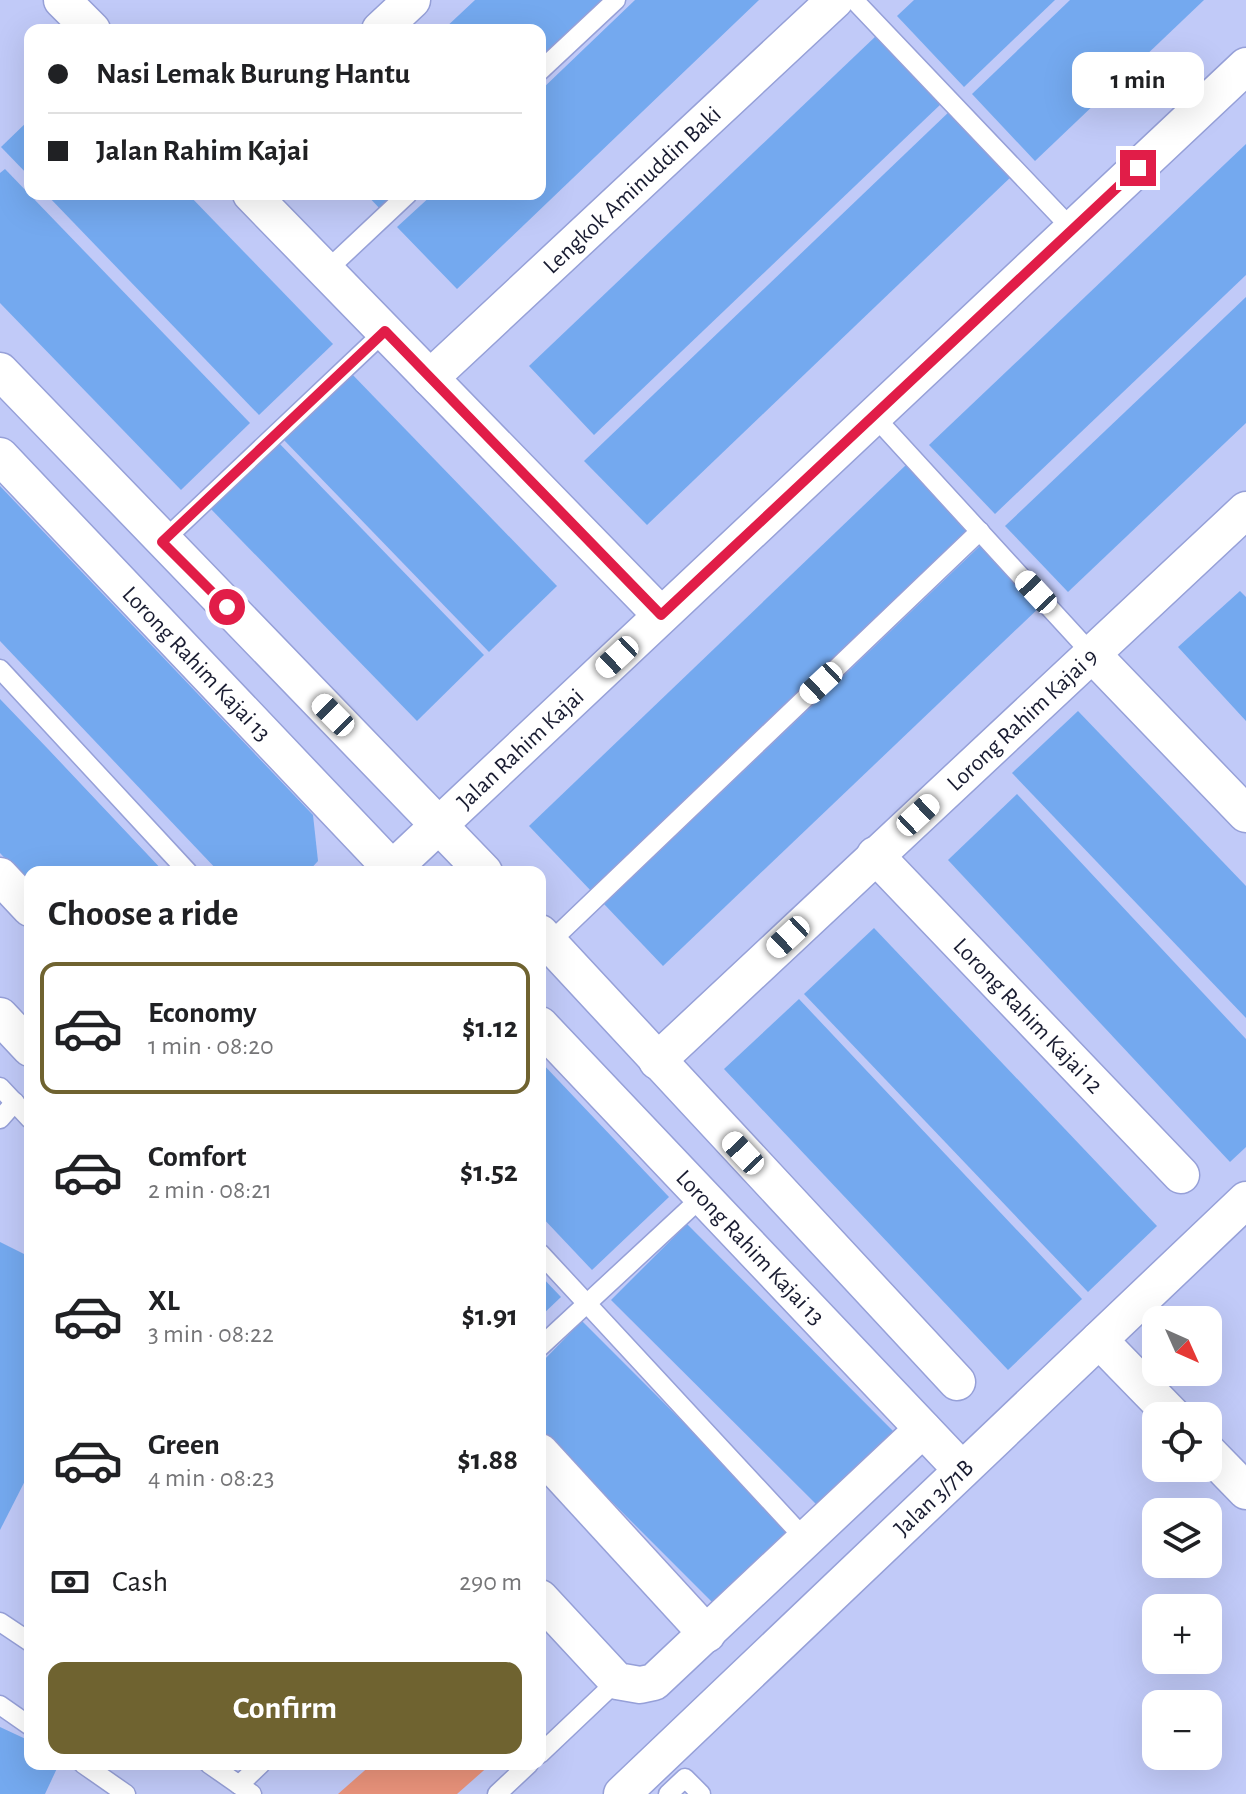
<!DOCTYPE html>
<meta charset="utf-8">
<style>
body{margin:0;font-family:"Alegreya Sans",sans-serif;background:#f2f2f2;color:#202124;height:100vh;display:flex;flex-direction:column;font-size:30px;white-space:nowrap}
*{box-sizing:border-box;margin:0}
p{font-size:26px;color:#757577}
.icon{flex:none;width:44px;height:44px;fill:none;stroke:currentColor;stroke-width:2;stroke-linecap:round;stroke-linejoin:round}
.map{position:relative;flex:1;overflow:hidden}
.side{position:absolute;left:24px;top:866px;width:522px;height:904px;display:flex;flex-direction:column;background:#fff;border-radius:16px;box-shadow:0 8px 32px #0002}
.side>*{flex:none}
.top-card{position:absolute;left:24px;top:24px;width:522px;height:176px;border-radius:16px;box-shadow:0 8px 32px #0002;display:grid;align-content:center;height:176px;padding:0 24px;background:#fff}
.needle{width:52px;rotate:135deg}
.controls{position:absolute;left:1142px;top:1306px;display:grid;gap:16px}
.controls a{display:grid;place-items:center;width:80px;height:80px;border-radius:16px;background:#fff;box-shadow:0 8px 32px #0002;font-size:40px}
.end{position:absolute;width:36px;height:36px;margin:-18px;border:10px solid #e11d48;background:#fff;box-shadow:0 0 0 4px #fff}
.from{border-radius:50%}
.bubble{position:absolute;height:56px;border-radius:16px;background:#fff;box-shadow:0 8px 32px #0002;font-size:26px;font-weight:700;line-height:56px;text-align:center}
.car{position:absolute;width:24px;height:48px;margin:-24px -12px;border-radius:10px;box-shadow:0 0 6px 2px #0007;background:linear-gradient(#fff 24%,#345 0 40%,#fff 0 76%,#345 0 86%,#fff 0)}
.top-card b{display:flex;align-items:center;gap:28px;height:76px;font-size:30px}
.top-card b+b{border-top:2px solid #e0e0e0}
.top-card i{width:20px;height:20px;background:#202124}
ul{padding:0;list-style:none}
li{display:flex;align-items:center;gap:24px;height:132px;margin:0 16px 12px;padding:0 8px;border:4px solid transparent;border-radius:16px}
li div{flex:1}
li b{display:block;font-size:30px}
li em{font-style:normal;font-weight:700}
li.selected{border-color:#6f6330}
li>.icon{width:72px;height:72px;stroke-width:1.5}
h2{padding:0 24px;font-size:36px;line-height:96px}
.pay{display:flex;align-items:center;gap:20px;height:88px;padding:0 24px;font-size:30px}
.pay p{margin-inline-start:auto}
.action{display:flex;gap:16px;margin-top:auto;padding:16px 24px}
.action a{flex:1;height:92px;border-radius:16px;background:#6f6330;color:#fff;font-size:32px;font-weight:700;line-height:92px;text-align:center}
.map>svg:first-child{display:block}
.green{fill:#ea937b}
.building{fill:#74a9ef}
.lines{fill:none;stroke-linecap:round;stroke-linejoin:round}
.lane-casing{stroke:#96a0d8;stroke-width:21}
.street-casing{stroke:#96a0d8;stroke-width:39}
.lane{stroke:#fff;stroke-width:18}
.street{stroke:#fff;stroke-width:36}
.route{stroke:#e11d48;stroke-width:10}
.labels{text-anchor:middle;stroke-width:8;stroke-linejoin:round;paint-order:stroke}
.street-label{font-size:24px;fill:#191c31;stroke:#e9edfe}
</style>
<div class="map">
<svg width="1246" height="1794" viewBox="0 0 1246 1794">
<rect width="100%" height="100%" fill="#c1caf8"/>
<!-- green -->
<polygon class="green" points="372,1764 491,1764 457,1794 338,1794"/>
<!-- building -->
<g class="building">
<polygon points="475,0 607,0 540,63 540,30 443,30"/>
<polygon points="635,0 759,0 457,289 397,227 433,194 540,194 540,91"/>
<polygon points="914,0 1055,0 964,87 897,16"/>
<polygon points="1070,0 1204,0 1035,161 972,94"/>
<polygon points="877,35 942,103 594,435 529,366"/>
<polygon points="952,109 1014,174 647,525 584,461"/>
<polygon points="30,119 30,177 1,147"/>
<polygon points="1246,144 1246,275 995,514 929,445"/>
<polygon points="5,169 250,423 181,490 0,303 0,173"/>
<polygon points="46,194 188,194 333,344 259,415"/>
<polygon points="366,194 400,194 382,211"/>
<polygon points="1246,297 1246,423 1068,592 1005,526"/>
<polygon points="349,371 557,586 489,652 281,437"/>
<polygon points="276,440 484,655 417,721 208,506"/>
<polygon points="907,464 972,532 593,893 529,826"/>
<polygon points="0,486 313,815 318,861 308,872 219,872 0,641"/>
<polygon points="983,543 1042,605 663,966 604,904"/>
<polygon points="1240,591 1246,597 1246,721 1178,647"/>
<polygon points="0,699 48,749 164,872 30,872 30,885 0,853"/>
<polygon points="1078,711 1246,886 1246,1018 1012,773"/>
<polygon points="1017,794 1246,1039 1246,1147 1230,1162 948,860"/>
<polygon points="874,928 1157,1226 1088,1292 804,994"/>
<polygon points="799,999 1082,1299 1008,1370 724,1069"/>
<polygon points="540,1061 669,1197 592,1270 540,1215"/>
<polygon points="687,1224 899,1437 824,1512 611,1300"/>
<polygon points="0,1242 30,1257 30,1471 0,1530"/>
<polygon points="540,1275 561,1297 540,1317"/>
<polygon points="582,1321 794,1533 719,1609 540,1430 540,1364"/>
<polygon points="0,1727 30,1741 30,1764 59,1764 45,1794 0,1794"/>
</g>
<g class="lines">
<defs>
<g id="lane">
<polyline points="854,0 1073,230"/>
<polyline points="540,71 616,0"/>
<polyline points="326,271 408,194"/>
<polyline points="874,416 1091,653"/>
<polyline points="162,542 385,331"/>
<polyline points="0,669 188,872"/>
<polyline points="549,943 980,531"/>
<polyline points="0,1087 30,1119"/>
<polyline points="0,1119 15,1102"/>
<polyline points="540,1253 806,1540"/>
<polyline points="540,1347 702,1197"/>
<polyline points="0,1622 30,1642"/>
<polyline points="0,1705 30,1726"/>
<polyline points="540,1754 617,1681"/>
<polyline points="83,1764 126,1794"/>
<polyline points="209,1764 252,1794"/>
<polyline points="239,1785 261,1764"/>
<polyline points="497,1794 529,1764"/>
<polyline points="668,1794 685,1778 701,1794"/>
</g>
<g id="street">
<polyline points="62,0 92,30"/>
<polyline points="380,30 412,0"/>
<polyline points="251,194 661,615"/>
<polyline points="0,371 484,872"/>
<path id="s1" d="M 430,378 L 835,0"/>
<path id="s2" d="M 0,456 L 395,872"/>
<polyline points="1091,653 1246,814"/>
<path id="s3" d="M 875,855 L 1181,1175"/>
<path id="s4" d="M 389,872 L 1246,66"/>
<polyline points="0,876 30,908"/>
<polyline points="540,933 957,1382"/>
<polyline points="0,1016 30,1048"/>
<path id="s5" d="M 540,1025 L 962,1470"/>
<path id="s6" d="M 657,1061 L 1246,510"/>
<polyline points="1099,1340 1173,1416"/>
<polyline points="540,1452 707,1634"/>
<polyline points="1208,1452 1246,1491"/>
<polyline points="540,1598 617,1681 640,1685 654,1682 923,1429"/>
<path id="s7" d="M 622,1794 L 1246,1200"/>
</g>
</defs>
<!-- lane casing -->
<use href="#lane" class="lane-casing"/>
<!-- street casing -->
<use href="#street" class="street-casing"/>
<!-- lane -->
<use href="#lane" class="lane"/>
<!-- street -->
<use href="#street" class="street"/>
</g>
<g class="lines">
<!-- route -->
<polyline class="route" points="227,607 162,542 385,331 661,615 1138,168"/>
</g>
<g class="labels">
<!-- street labels -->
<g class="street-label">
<text dy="8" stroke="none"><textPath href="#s1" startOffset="276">Lengkok Aminuddin Baki</textPath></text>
<text dy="8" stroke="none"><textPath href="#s2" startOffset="286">Lorong Rahim Kajai 13</textPath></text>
<text dy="8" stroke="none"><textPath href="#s6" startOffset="500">Lorong Rahim Kajai 9</textPath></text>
<text dy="8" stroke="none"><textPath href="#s4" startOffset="180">Jalan Rahim Kajai</textPath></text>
<text dy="8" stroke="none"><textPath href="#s3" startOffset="222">Lorong Rahim Kajai 12</textPath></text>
<text dy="8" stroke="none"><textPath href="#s5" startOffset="306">Lorong Rahim Kajai 13</textPath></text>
<text dy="8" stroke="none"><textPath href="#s7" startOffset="430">Jalan 3/71B</textPath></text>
</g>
</g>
</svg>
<div class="controls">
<a><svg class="needle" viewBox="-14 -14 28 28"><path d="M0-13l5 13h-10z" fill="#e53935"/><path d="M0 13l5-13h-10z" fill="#757577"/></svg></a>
<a><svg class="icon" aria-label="locate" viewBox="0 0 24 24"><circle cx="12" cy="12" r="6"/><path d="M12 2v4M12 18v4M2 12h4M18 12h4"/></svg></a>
<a><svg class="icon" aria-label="layers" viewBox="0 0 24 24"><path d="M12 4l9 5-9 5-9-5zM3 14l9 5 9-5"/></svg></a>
<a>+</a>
<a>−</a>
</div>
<i class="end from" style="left:227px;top:607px"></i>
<i class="end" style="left:1138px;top:168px"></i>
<div class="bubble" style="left:1072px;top:52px;width:132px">1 min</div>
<i class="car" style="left:1036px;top:592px;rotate:317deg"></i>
<i class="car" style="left:617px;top:657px;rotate:227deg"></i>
<i class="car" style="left:821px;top:683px;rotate:227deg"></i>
<i class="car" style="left:333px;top:715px;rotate:315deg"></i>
<i class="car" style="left:918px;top:815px;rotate:47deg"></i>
<i class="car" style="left:788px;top:937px;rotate:227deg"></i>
<i class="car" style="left:743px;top:1153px;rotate:317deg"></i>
<div class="top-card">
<b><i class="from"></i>Nasi Lemak Burung Hantu</b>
<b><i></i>Jalan Rahim Kajai</b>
</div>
<section class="side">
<h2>Choose a ride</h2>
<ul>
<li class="selected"><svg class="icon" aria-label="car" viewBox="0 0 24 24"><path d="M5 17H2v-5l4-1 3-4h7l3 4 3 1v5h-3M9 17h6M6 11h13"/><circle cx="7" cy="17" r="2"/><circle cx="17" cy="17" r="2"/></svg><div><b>Economy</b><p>1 min · 08:20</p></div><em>$1.12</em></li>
<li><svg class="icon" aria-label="car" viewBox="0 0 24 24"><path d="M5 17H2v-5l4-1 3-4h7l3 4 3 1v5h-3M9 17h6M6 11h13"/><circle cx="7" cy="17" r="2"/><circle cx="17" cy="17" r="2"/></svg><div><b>Comfort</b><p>2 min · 08:21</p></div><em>$1.52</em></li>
<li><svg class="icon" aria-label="car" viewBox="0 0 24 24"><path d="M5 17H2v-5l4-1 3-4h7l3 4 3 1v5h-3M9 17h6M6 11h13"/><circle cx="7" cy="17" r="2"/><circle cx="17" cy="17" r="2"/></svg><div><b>XL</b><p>3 min · 08:22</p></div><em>$1.91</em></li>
<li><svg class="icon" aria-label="car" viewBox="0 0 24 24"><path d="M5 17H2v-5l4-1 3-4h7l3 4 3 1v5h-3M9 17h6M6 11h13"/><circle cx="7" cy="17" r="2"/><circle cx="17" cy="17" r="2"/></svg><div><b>Green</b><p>4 min · 08:23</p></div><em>$1.88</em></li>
</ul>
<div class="pay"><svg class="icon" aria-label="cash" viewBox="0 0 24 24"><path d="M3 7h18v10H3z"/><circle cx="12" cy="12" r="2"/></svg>Cash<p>290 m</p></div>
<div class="action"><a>Confirm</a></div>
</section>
</div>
